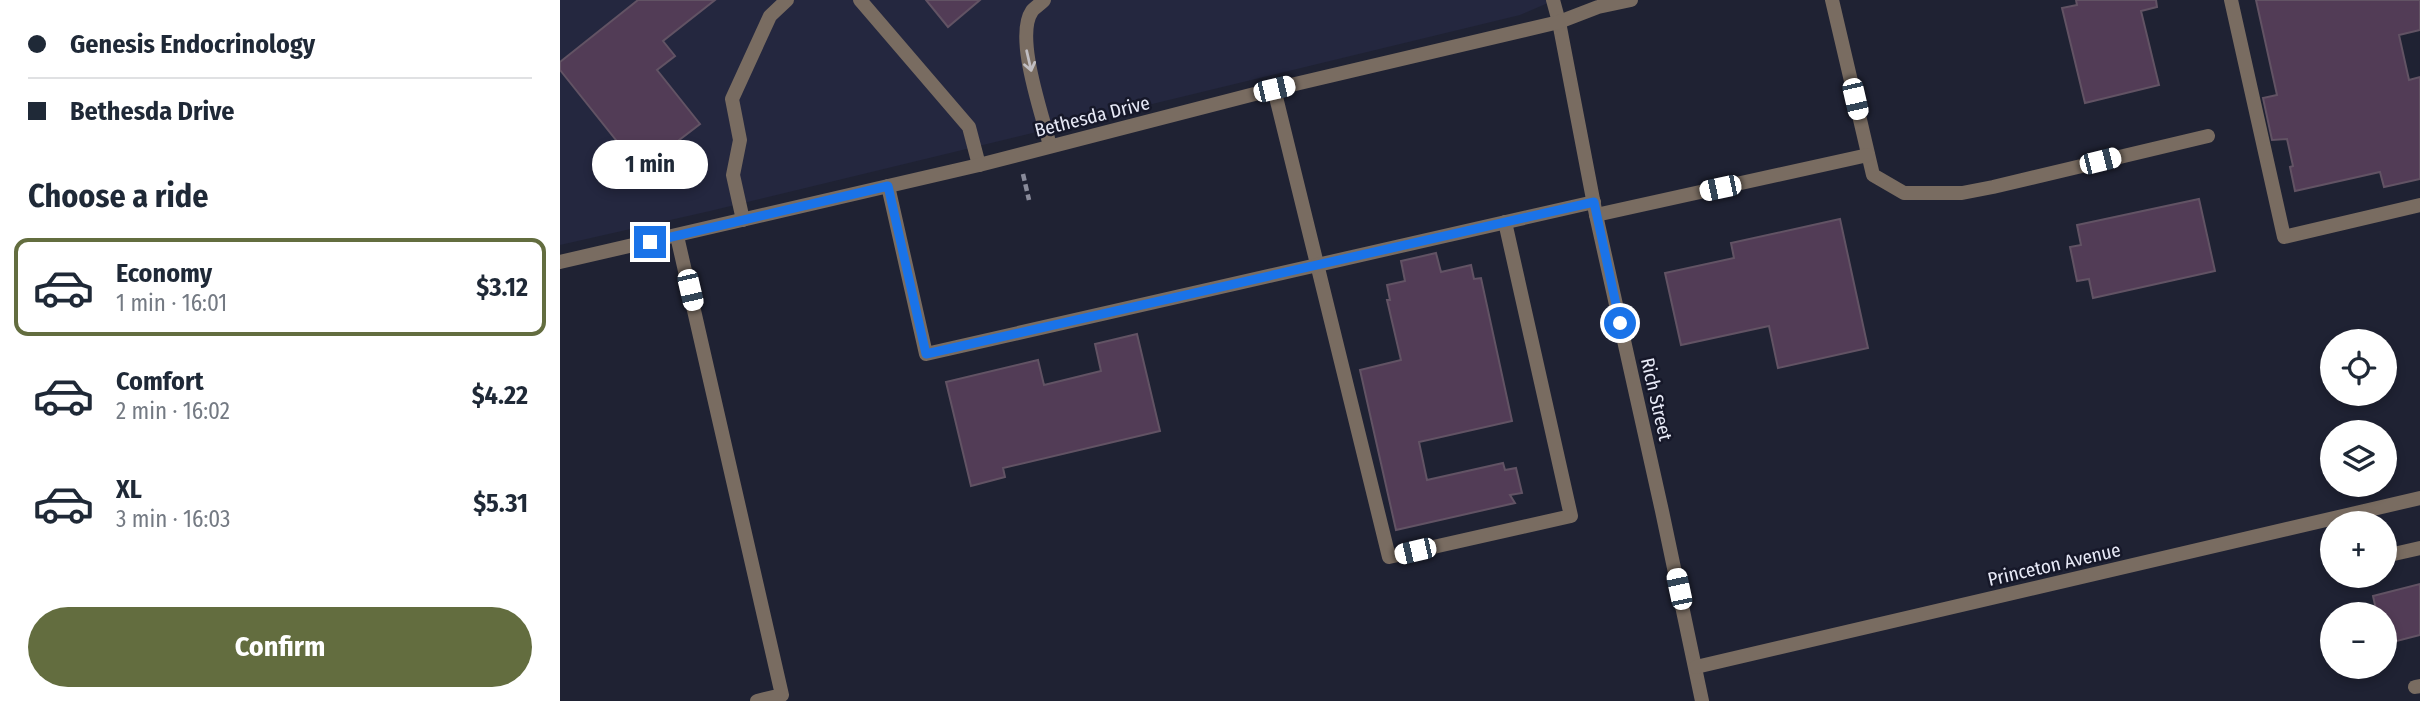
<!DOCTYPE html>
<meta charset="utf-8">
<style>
body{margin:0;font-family:"Fira Sans Condensed",sans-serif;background:#f6f6f7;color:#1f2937;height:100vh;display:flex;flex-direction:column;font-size:26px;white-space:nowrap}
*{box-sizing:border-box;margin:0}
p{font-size:23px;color:#747a83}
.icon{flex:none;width:38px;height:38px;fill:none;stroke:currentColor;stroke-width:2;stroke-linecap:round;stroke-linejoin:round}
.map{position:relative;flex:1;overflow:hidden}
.details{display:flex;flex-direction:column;background:#fff;width:560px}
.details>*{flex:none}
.guide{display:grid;align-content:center;height:154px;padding:0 28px;background:#fff}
.fabs{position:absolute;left:1760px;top:329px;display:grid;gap:14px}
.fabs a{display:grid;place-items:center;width:77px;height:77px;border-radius:50%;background:#fff;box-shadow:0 4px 10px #0003;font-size:35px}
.end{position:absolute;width:32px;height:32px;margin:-16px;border:9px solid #1a73e8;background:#fff;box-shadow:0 0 0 4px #fff}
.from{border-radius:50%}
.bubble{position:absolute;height:49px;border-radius:24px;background:#fff;box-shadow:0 4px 10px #0003;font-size:23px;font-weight:700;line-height:49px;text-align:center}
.car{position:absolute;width:21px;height:42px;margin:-21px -10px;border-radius:9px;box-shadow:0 0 5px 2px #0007;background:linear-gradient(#fff 24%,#345 0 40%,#fff 0 76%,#345 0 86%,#fff 0)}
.guide b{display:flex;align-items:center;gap:24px;height:66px;font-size:26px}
.guide b+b{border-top:2px solid #e0e1e3}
.guide i{width:18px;height:18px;background:#1f2937}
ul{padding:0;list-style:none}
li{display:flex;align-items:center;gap:21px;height:98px;margin:0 14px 10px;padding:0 14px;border:4px solid transparent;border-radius:14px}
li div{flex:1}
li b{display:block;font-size:26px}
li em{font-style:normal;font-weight:700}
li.active{border-color:#636d3f}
li>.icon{width:63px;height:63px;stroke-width:1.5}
h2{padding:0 28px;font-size:32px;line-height:84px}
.button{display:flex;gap:14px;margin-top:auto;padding:14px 28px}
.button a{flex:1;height:80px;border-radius:42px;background:#636d3f;color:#fff;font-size:28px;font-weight:700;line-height:80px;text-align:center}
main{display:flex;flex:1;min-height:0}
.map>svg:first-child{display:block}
.built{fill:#24273f}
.building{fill:#523c56;stroke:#625364;stroke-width:2}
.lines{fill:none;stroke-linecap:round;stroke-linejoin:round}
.path{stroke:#898b9a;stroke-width:4.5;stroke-dasharray:7 3.5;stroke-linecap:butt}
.service{stroke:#796c61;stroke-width:14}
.minor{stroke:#796c61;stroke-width:14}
.tertiary{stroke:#796c61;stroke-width:14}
.oneway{stroke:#c1bec2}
.route{stroke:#1a73e8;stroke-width:9}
.labels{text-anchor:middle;stroke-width:5;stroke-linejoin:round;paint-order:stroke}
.street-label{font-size:19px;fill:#e8eaf7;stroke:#161829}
</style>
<main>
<section class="details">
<div class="guide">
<b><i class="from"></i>Genesis Endocrinology</b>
<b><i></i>Bethesda Drive</b>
</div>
<h2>Choose a ride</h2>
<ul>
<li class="active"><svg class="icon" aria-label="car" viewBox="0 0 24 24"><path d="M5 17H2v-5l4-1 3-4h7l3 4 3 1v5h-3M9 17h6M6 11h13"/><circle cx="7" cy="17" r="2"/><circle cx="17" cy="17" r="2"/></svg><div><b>Economy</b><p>1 min · 16:01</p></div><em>$3.12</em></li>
<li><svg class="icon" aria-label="car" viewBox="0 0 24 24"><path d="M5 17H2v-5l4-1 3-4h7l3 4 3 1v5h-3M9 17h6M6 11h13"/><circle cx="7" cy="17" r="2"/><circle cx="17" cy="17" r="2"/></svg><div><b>Comfort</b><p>2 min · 16:02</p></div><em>$4.22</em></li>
<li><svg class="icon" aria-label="car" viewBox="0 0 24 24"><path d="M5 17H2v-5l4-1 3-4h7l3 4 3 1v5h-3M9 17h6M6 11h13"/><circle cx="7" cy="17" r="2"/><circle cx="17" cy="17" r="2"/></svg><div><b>XL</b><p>3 min · 16:03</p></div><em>$5.31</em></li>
</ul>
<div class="button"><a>Confirm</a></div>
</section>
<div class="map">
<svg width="1860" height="701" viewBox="0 0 1860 701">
<rect width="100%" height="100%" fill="#1f2233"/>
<!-- built -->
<polygon class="built" points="0,0 995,0 960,15 150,211 0,245"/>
<!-- building -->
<g class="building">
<polygon points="78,0 155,0 103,41 115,56 97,70 140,124 80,170 0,70 0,62"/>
<polygon points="366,0 420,0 388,27"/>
<polygon points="1516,0 1596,0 1597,7 1581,11 1599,85 1525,103 1502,8 1517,5"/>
<polygon points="1696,0 1860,0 1860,30 1839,35 1849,80 1860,77 1860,179 1824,187 1820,172 1735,191 1730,167 1733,166 1727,139 1712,140 1703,98 1717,95"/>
<polygon points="1639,199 1655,271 1533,298 1529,279 1517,281 1510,247 1521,245 1517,225"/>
<polygon points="1280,219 1308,348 1218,368 1209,326 1121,345 1105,273 1174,258 1171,243"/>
<polygon points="876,253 881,272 911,265 914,279 921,278 952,421 859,442 867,480 943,463 945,470 956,468 962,493 950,495 955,503 836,530 800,370 841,360 827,300 830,300 827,285 845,281 841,261"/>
<polygon points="577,334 600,431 443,468 445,477 411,486 386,382 478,360 484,385 541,371 535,344"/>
<polygon points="1860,584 1860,635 1825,644 1825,614 1817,614 1813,596"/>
</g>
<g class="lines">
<!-- path -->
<polyline class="path" points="463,174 469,200"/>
<!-- service -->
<g class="service">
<polyline points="300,0 409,127 419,165"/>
<path d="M 484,0 C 481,4 475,7 472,11 C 454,37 483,116 490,146"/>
<polyline points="993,0 999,22"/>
<polyline points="1272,0 1313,175 1344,193 1402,193 1433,187 1648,136"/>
<polyline points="1671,0 1724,237 1860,205"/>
<polyline points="714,89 829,557 1011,516 945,222"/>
<polyline points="328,186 366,354 1034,202"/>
<polyline points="1036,215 1308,155"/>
<polyline points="183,220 173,175 180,140 172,99 210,16 227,0"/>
<polyline points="117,236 222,695 197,701"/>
<polyline points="1825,556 1860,548"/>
<polyline points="1855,687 1860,686"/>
</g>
<!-- minor -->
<g class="minor">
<polyline points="999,22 1036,215 1102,511 1142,701"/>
<polyline points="1136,667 1860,498"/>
</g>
<!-- tertiary -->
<polyline class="tertiary" points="0,262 419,165 714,89 999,22 1038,7 1071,0"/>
</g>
<!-- one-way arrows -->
<defs><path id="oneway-shaft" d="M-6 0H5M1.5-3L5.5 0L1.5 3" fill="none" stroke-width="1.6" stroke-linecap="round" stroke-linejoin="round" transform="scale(1.75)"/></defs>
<use class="oneway" href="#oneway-shaft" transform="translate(469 61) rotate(77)"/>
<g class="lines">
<!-- route -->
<polyline class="route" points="90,242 328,186 366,354 1034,202 1060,323"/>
</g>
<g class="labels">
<!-- street labels -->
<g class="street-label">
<text transform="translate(532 116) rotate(-14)" y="7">Bethesda Drive</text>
<text transform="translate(1097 399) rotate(77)" y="7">Rich Street</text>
<text transform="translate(1494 564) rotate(-13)" y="7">Princeton Avenue</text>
</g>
</g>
</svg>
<div class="fabs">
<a><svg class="icon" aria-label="locate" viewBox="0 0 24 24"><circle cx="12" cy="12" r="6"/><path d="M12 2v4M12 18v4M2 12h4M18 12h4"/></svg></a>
<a><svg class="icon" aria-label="layers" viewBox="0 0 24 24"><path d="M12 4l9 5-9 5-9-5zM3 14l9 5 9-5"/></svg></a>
<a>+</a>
<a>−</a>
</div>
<i class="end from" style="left:1060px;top:323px"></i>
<i class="end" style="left:90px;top:242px"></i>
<div class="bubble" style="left:32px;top:140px;width:116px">1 min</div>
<i class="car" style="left:714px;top:89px;rotate:77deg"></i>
<i class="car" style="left:1295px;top:99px;rotate:167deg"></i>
<i class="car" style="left:1540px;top:161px;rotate:76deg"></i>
<i class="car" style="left:1160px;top:188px;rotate:258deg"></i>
<i class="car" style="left:130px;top:290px;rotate:167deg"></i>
<i class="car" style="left:855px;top:551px;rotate:257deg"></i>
<i class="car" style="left:1119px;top:589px;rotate:348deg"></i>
</div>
</main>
